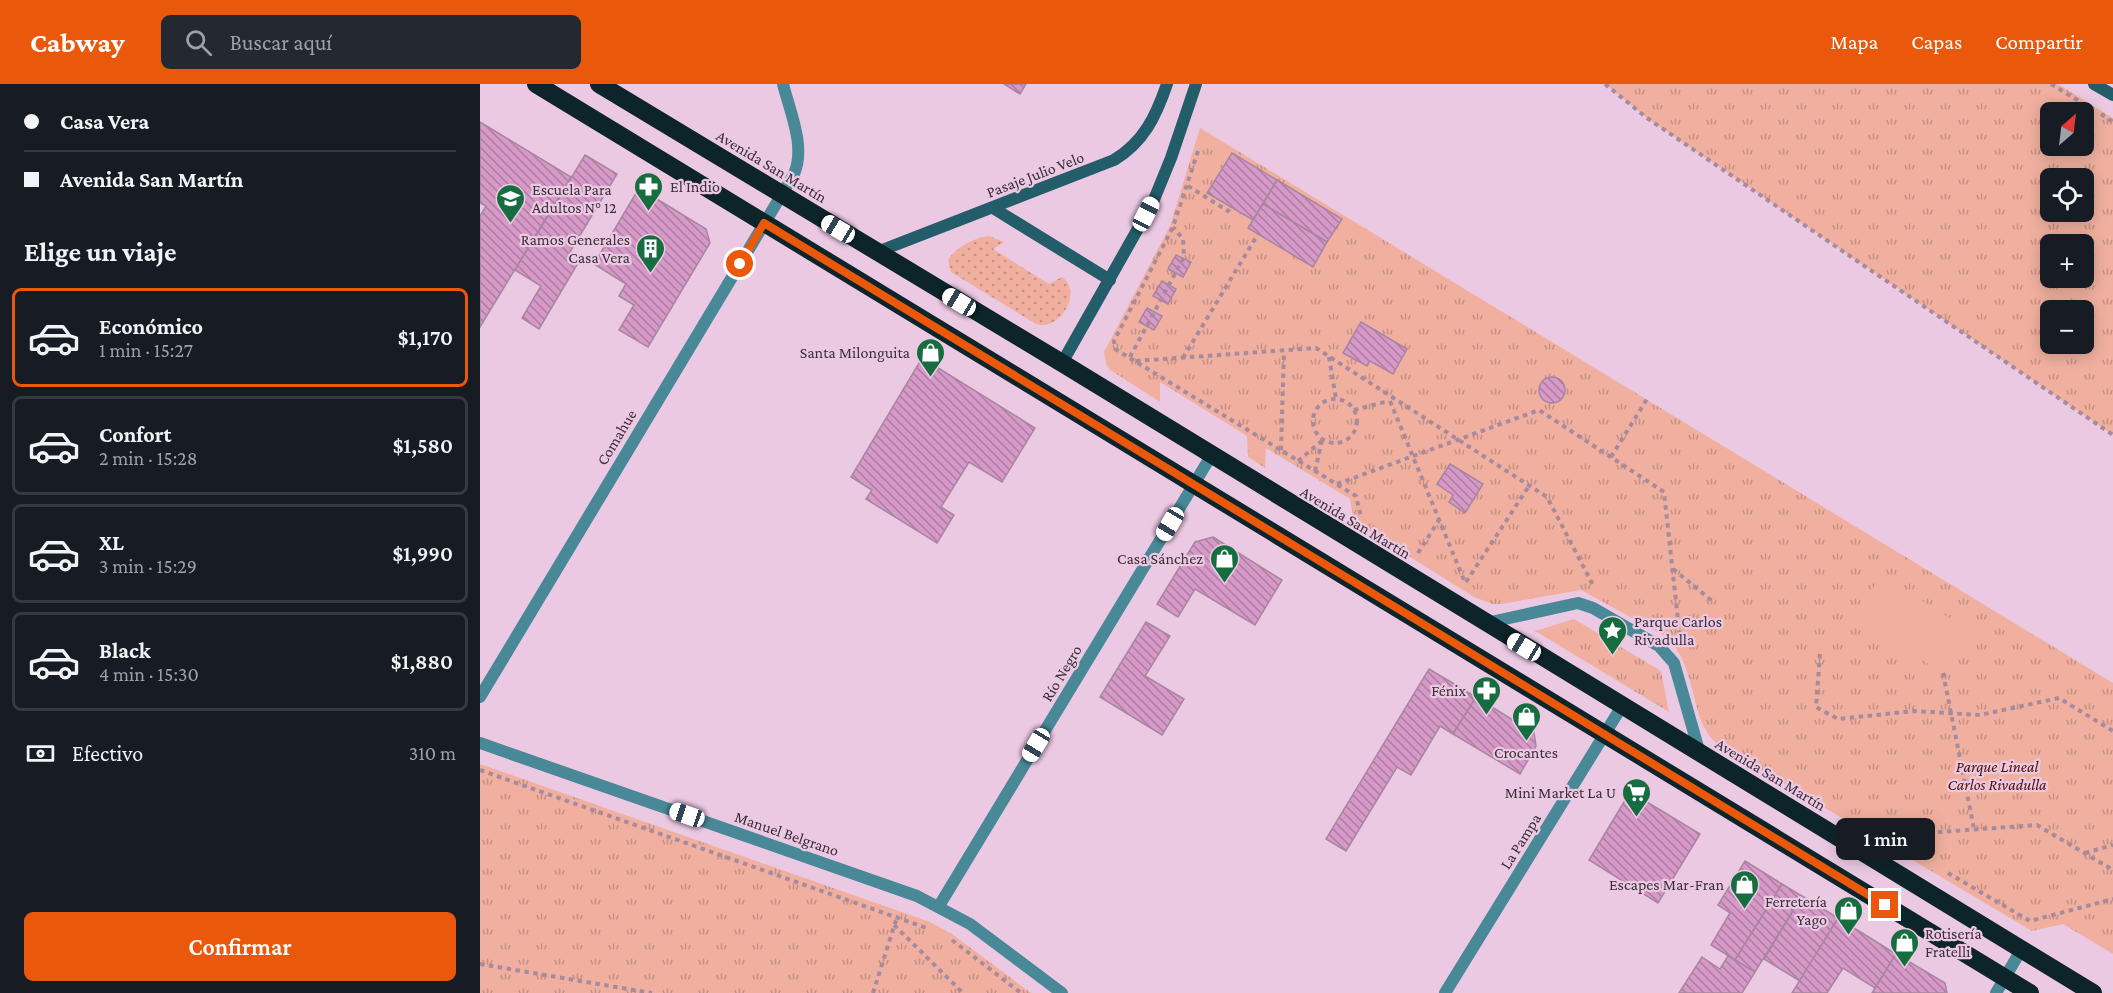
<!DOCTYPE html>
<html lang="es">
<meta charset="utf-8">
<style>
body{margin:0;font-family:"Crimson Pro",serif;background:#242831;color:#f1f3f6;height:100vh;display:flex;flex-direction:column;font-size:22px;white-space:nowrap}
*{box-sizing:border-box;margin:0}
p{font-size:20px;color:#9ea1a6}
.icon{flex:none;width:33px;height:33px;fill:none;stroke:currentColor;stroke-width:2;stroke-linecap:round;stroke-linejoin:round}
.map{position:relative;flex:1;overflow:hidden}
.side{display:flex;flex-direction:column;background:#171b24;width:480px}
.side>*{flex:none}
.banner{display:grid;align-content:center;height:132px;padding:0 24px;background:#171b24}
.needle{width:39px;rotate:28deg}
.fabs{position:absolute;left:1560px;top:18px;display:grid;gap:12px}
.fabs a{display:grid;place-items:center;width:54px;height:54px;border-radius:9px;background:#171b24;box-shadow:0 3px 15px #0003;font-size:30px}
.end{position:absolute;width:27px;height:27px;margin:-14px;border:8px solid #ea580c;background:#fff;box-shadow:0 0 0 3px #fff}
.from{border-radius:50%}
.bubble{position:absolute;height:42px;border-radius:9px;background:#171b24;box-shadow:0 3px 15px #0003;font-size:20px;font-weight:600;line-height:42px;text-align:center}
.car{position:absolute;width:18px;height:36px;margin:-18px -9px;border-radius:8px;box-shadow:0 0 4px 2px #0007;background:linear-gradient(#fff 24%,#345 0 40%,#fff 0 76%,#345 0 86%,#fff 0)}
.banner b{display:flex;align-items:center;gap:21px;height:57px;font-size:22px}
.banner b+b{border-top:2px solid #363941}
.banner i{width:15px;height:15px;background:#f1f3f6}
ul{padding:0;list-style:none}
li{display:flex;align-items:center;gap:18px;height:99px;margin:0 12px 9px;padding:0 12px;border:3px solid #363941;border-radius:9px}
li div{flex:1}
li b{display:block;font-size:22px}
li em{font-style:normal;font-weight:600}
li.active{border-color:#ea580c}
li>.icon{width:54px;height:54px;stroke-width:1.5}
h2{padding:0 24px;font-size:27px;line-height:72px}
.pay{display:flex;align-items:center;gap:15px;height:66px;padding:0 24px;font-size:22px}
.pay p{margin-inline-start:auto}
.button{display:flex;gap:12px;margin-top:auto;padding:12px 24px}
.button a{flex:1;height:69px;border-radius:9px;background:#ea580c;color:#fff;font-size:24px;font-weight:600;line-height:69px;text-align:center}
header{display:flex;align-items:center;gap:36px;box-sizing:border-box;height:84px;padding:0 30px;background:#ea580c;color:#fff}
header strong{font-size:28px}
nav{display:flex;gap:33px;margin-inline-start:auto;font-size:21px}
.search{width:420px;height:54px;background:#242831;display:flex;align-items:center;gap:15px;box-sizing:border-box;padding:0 21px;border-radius:9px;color:#9ea1a6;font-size:22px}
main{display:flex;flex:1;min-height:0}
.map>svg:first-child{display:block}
.grass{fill:url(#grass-tufts);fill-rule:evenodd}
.garden{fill:url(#garden-dots)}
.pitch{fill:#f1b09f}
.building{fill:url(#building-back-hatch);stroke:#a7869f;stroke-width:1.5}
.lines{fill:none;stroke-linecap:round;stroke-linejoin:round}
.path{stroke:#a68b9f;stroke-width:4;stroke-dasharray:4.5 4.5;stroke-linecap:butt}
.street{stroke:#488897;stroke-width:12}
.secondary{stroke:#235d6a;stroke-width:12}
.highway{stroke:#0d252a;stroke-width:18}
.route{stroke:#ea580c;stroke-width:8}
.labels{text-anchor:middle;stroke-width:4.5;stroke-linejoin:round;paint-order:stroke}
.street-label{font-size:16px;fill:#3c2f39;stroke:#ecc9e3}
.poi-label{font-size:16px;fill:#3c2f39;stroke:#ecc9e3;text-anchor:end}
.park-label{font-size:16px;font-style:italic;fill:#510f01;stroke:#ecc9e3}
</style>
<header>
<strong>Cabway</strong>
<div class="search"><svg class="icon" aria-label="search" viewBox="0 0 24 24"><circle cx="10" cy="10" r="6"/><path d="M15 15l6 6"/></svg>Buscar aquí</div>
<nav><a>Mapa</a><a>Capas</a><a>Compartir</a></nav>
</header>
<main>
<section class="side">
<div class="banner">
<b><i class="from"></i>Casa Vera</b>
<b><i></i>Avenida San Martín</b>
</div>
<h2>Elige un viaje</h2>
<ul>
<li class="active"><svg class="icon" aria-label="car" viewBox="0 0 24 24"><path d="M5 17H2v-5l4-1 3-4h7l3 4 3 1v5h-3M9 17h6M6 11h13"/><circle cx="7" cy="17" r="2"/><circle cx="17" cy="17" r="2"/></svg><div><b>Económico</b><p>1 min · 15:27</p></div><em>$1,170</em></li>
<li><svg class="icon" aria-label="car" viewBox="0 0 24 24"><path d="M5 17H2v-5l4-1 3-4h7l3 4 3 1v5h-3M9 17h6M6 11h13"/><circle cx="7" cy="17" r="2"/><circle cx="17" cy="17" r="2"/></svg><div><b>Confort</b><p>2 min · 15:28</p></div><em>$1,580</em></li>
<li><svg class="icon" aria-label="car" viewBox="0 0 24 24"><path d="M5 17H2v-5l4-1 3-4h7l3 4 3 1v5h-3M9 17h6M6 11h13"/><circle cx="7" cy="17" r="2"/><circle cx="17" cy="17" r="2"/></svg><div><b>XL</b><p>3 min · 15:29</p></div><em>$1,990</em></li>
<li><svg class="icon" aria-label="car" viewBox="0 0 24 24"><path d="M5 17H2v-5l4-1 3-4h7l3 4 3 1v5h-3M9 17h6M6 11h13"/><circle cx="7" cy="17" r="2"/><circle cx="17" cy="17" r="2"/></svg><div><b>Black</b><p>4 min · 15:30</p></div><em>$1,880</em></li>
</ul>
<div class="pay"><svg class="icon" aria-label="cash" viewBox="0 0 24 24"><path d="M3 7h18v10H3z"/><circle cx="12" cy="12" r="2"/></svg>Efectivo<p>310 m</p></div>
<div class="button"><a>Confirmar</a></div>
</section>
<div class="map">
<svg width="1633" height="909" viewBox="0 0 1633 909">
<defs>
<pattern id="grass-tufts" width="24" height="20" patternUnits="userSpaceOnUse" patternTransform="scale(1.5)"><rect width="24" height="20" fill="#f1b09f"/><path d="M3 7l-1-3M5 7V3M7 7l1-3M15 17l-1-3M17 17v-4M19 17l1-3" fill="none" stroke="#c49083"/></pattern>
<pattern id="garden-dots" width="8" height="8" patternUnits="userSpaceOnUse" patternTransform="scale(1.5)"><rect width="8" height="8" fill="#f1b09f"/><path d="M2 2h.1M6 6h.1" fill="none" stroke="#c49083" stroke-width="1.8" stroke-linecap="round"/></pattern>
<pattern id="building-back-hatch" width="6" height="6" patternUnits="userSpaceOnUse" patternTransform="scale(1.5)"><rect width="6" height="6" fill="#d699c8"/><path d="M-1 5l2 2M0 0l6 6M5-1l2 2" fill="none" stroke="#af7da3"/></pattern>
</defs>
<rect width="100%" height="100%" fill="#ecc9e3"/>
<!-- grass -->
<g class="grass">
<path d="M 1125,0 L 1578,0 L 1633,34 L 1633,351 L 1167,34 ZM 1604,28 L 1604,62 L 1570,62 L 1570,28 ZM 1604,94 L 1604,128 L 1570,128 L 1570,94 ZM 1570,160 L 1604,160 L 1604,194 L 1570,194 ZM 1570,226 L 1604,226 L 1604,260 L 1570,260 Z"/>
<path d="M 720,44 L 1633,599 L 1633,870 L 1583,840 L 1552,847 L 1239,661 C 1207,638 1220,579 1183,551 L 1101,506 L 1022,520 L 1012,520 L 994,513 L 874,438 L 870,415 L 786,364 L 785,384 L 768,373 L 767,352 L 680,298 L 680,318 L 630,286 L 626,280 L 624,268 L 690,142 ZM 752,70 L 861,135 L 833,182 L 773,136 L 728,109 ZM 881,238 L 927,265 L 913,289 L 890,277 L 886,282 L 863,269 ZM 970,380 L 1002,400 L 985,428 L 969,418 L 973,411 L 957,400 Z"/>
<polygon points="1094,535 1181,587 1189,628 1055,547"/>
<polygon points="0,680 450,838 472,850 551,909 0,909"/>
</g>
<!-- garden -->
<path class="garden" d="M 509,152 L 524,158 L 513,165 L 569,200 L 582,193 C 604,208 579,248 556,240 L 471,188 L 468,176 C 476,163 494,154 509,152 Z"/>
<!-- pitch -->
<polygon class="pitch" points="1401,491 1490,547 1463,589 1375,534"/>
<!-- building -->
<g class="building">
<polygon points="524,0 546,0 540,10"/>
<polygon points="0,38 91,93 0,243 0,132 6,122 0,119"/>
<polygon points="752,69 797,96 773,136 727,109"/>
<polygon points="105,71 137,90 87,173 98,179 59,245 42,234 61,202 35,186"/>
<polygon points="797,96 862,135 847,158 783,120"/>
<polygon points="159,104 226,145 230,159 168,263 139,246 154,221 139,212 146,200 114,180"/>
<polygon points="783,120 847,158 833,183 768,144"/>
<polygon points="696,171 711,178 703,193 688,185"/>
<polygon points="682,197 696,205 688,220 673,212"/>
<polygon points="667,224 682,232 674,246 659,238"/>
<polygon points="881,238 927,265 913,290 890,277 887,282 863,269"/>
<polygon points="442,274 555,344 522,398 489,378 461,423 474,431 457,459 386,415 392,406 371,393"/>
<circle cx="1072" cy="306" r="13"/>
<polygon points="970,380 1003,400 985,429 969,418 973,411 957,400"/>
<polygon points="733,453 802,496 775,541 715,505 698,533 677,520 715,458"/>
<polygon points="666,538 690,552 665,592 704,615 682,651 620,613"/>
<polygon points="949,585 996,613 973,650 960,642 931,691 917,683 866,767 846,755"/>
<polygon points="996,613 1054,649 1056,662 1040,690 973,650"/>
<polygon points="1162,715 1220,750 1178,819 1109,776 1144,718"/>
<polygon points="1265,777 1302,800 1255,876 1231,861 1250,829 1238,821"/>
<polygon points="1302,800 1322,812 1275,888 1255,876"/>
<polygon points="1322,812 1358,834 1320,897 1284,875"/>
<polygon points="1358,834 1416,870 1395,904 1363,884 1347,909 1312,909"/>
<polygon points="1416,870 1465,899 1467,909 1392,909"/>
<polygon points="1248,872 1275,888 1262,909 1199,909 1222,873 1240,885"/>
</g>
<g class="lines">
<!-- path -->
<g class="path">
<polyline points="1125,0 1167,34 1633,351"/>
<polyline points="1571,0 1599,17"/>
<polyline points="1621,30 1633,38"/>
<polyline points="718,67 693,143 634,257 635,265 876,412 881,433"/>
<polyline points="708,102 748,127 750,123"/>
<polyline points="650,273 704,173 703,155 693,143"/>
<polyline points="849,273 856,315"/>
<polyline points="703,274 778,150"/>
<polyline points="656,277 836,264 1067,413 1114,503"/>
<circle cx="855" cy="337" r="22"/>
<polyline points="910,317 984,496"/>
<polyline points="874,326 909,317"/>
<polyline points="801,366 804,267"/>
<polyline points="1131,373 1167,315"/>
<polyline points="818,377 843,356"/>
<polyline points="835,387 842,356"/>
<polyline points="857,400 1059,326 1184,408 1200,554"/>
<polyline points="938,469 959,436"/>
<polyline points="1193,485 1231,516"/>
<polyline points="986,498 1049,402"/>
<polyline points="1340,570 1336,623 1358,635 1434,627 1500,631 1579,614 1633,647"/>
<polyline points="1463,589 1494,745"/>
<polyline points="0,686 449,845"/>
<polyline points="1404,752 1557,741 1633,786"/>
<polyline points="1605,769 1633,761"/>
<polyline points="1468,789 1550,837 1633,815"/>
<polyline points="414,841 483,909"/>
<polyline points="472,856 541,909"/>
<polyline points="0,880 172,909"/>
<polyline points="393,909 417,833"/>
</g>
<!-- street -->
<g class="street">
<polyline points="1006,539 1098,519 1113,524 1179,562 1194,579 1220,670"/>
<path d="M 0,613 L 314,90 C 326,63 310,28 303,0"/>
<polyline points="0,659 437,812 490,840 582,909"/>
<polyline points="459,822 731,372"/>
<polyline points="965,909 1142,622"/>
<polyline points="1516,909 1541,866"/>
</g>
<!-- secondary -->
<g class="secondary">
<polyline points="1614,0 1633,11"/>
<polyline points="513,124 630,196"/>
<path d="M 397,168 L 634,76 C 664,58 676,32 687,0"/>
<polyline points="582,279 673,118 691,74 716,0"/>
</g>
<!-- highway -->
<g class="highway">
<polyline points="56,0 1550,909"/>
<polyline points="119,0 582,279 1613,909"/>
</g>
</g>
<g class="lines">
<!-- route -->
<polyline class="route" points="260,180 284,139 1405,821"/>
</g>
<!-- icons -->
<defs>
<symbol id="pharmacy-pin" viewBox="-11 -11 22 30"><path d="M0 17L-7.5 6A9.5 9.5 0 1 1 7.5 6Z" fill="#166d40" stroke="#ecc9e3"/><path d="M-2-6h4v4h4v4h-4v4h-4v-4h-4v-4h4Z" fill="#fff"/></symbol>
<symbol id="school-pin" viewBox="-11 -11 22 30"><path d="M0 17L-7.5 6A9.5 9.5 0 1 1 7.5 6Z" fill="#166d40" stroke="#ecc9e3"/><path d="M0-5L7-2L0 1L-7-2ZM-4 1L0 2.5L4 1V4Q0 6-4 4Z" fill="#fff"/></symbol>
<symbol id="building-pin" viewBox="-11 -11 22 30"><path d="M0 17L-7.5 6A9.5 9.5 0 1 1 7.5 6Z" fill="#166d40" stroke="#ecc9e3"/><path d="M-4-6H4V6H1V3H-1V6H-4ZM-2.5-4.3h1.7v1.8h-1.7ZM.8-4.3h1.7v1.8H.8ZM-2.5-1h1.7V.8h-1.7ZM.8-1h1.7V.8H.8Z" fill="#fff"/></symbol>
<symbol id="shop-pin" viewBox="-11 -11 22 30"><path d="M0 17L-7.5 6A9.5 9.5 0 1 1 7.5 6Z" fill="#166d40" stroke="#ecc9e3"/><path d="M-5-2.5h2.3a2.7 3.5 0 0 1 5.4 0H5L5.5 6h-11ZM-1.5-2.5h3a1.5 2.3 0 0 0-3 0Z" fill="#fff"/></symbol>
<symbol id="sight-pin" viewBox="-11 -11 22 30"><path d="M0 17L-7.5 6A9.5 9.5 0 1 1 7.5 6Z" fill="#166d40" stroke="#ecc9e3"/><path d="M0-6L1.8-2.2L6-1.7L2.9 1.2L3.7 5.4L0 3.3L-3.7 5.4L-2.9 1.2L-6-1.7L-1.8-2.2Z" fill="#fff"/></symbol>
<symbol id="supermarket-pin" viewBox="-11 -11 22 30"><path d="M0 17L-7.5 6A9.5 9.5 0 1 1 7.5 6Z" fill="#166d40" stroke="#ecc9e3"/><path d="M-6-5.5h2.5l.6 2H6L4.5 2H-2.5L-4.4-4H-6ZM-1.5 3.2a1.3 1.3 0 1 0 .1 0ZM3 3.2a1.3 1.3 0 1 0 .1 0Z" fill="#fff"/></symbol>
</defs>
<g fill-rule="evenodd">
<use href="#pharmacy-pin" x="152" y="86" width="33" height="45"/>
<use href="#school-pin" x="14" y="98" width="33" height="45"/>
<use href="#building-pin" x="154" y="148" width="33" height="45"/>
<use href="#shop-pin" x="434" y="252" width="33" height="45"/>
<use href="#shop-pin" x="728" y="458" width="33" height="45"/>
<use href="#sight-pin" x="1116" y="530" width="33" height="45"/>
<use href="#pharmacy-pin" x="990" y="590" width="33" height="45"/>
<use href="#shop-pin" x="1030" y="616" width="33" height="45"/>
<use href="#supermarket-pin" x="1140" y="692" width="33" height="45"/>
<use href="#shop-pin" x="1248" y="784" width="33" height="45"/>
<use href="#shop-pin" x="1352" y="810" width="33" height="45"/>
<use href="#shop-pin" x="1408" y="842" width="33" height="45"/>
</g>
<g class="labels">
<!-- street labels -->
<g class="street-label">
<text transform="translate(292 82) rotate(31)" y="6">Avenida San Martín</text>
<text transform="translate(555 90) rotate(-21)" y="6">Pasaje Julio Velo</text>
<text transform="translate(136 353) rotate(-59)" y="6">Comahue</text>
<text transform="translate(876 438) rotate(31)" y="6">Avenida San Martín</text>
<text transform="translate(581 589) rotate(-59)" y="6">Río Negro</text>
<text transform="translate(1291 690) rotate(31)" y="6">Avenida San Martín</text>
<text transform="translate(307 749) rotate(19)" y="6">Manuel Belgrano</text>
<text transform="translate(1040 757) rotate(-58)" y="6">La Pampa</text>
</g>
<!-- poi labels -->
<g class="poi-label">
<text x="190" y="108" text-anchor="start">El Indio</text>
<text x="52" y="111" text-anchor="start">Escuela Para<tspan x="52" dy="18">Adultos N° 12</tspan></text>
<text x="150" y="161">Ramos Generales<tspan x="150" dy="18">Casa Vera</tspan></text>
<text x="430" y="274">Santa Milonguita</text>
<text x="723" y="480">Casa Sánchez</text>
<text x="1154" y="543" text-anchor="start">Parque Carlos<tspan x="1154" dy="18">Rivadulla</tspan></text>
<text x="986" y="612">Fénix</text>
<text x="1046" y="674" text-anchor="middle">Crocantes</text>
<text x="1136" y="714">Mini Market La U</text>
<text x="1244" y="806">Escapes Mar-Fran</text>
<text x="1347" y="823">Ferretería<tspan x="1347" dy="18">Yago</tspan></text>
<text x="1445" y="855" text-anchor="start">Rotisería<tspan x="1445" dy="18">Fratelli</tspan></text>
</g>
<!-- park labels -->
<g class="park-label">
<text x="1517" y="688">Parque Lineal<tspan x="1517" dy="18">Carlos Rivadulla</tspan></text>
</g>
</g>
</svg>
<div class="fabs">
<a><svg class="needle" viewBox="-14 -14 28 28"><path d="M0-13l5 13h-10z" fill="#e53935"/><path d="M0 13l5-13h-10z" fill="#9ea1a6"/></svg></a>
<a><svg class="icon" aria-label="locate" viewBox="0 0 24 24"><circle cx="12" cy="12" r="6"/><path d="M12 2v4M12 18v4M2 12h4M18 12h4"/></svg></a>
<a>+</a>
<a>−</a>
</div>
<i class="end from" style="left:260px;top:180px"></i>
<i class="end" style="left:1405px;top:821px"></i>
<div class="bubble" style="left:1356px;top:734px;width:99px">1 min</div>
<i class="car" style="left:666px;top:130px;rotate:27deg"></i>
<i class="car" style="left:358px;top:145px;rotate:301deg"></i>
<i class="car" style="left:479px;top:218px;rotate:301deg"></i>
<i class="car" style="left:690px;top:440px;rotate:211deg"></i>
<i class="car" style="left:1044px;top:563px;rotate:301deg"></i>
<i class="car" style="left:556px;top:661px;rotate:211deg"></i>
<i class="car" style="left:207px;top:731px;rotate:289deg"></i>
</div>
</main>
